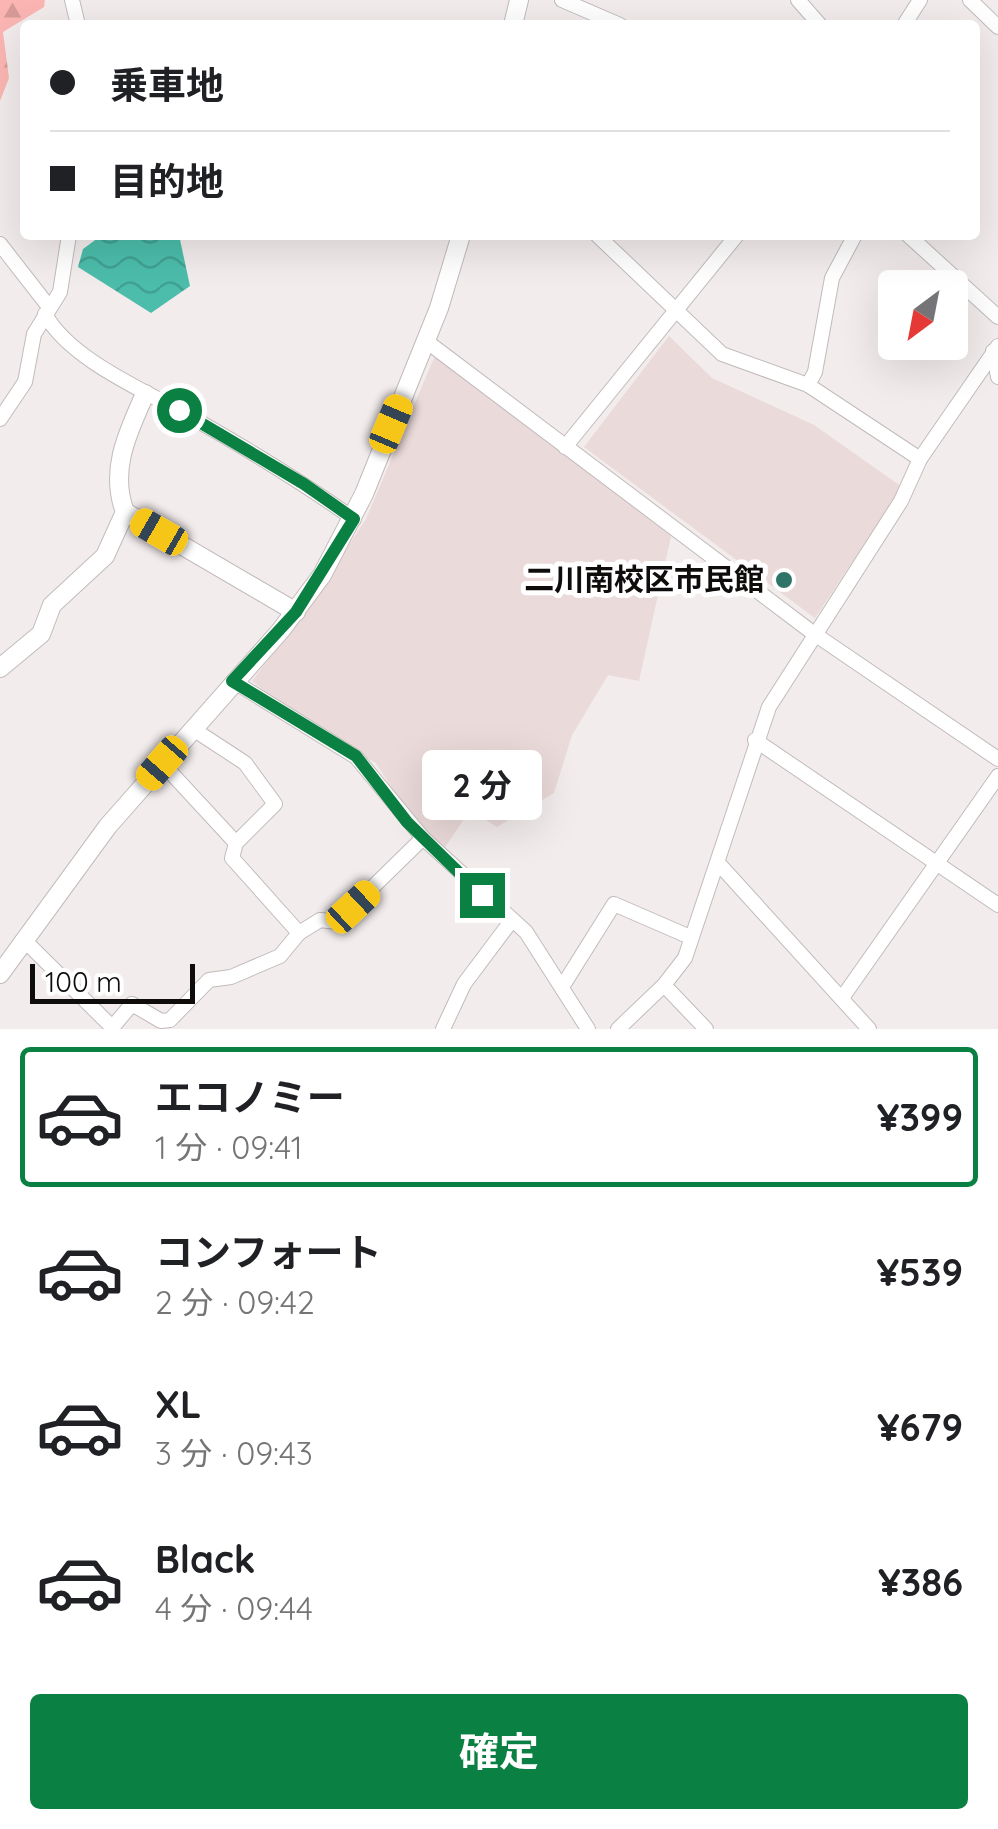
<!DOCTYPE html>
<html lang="ja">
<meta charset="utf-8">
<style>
body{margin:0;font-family:Quicksand,"Noto Sans JP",sans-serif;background:#f6f6f6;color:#202124;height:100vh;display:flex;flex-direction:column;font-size:38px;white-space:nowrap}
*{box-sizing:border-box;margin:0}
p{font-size:32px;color:#757577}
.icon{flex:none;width:55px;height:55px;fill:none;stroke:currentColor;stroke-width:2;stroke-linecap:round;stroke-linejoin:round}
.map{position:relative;height:1029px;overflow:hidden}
.details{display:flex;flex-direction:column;background:#fff;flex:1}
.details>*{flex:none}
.banner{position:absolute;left:20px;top:20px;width:960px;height:220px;border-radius:10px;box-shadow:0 10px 40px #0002;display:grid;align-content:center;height:220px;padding:0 30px;background:#fff}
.needle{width:65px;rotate:212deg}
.fabs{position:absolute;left:878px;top:270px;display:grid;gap:20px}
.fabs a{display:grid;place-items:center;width:90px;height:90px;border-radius:10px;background:#fff;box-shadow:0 10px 40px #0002;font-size:50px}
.scale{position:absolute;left:30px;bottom:25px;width:165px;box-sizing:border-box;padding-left:10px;border:5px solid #0f0c0c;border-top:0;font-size:28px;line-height:35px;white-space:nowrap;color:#0f0c0c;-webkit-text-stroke:8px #fff;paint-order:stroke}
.end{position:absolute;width:45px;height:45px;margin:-22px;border:12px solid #0b8043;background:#fff;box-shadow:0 0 0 5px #fff}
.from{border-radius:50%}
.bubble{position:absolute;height:70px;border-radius:10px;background:#fff;box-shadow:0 10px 40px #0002;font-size:32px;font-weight:700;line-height:70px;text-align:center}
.car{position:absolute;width:30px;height:60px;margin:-30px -15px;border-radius:12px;box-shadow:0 0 8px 2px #0007;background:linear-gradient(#f5c518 24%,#345 0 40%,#f5c518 0 76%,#345 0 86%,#f5c518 0)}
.banner b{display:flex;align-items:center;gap:35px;height:95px;font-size:38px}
.banner b+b{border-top:2px solid #e0e0e0}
.banner i{width:25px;height:25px;background:#202124}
ul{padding:18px 0 0;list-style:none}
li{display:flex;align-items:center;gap:30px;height:140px;margin:0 20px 15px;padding:0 10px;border:5px solid transparent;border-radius:10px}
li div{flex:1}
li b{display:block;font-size:38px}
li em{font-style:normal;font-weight:700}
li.active{border-color:#0b8043}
li>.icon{width:90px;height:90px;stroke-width:1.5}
.primary-button{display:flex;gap:20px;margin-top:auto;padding:20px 30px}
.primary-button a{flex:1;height:115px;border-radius:10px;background:#0b8043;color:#fff;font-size:40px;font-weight:700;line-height:115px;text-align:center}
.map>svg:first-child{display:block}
.built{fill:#eadad9}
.forest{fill:url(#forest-firs)}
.water{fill:url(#water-waves)}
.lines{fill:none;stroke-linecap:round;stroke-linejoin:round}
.minor-casing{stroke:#c2bbbb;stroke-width:16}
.tertiary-casing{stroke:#c2bbbb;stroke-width:20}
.minor{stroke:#fff;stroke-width:14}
.tertiary{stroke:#fff;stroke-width:18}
.route{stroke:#0b8043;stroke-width:12}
.poi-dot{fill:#2f7469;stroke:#fff;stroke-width:4}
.labels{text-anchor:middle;stroke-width:10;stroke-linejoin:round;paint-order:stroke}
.poi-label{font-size:30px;font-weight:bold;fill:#0f0c0c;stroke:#fff;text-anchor:end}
</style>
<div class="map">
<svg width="998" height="1029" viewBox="0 0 998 1029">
<defs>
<pattern id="forest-firs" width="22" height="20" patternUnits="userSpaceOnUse" patternTransform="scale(2.5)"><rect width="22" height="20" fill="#fbb6b3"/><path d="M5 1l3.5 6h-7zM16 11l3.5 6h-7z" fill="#d69b99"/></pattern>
<pattern id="water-waves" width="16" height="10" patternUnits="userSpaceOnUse" patternTransform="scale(2.5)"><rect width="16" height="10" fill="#4cbdab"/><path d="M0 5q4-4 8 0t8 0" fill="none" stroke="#41a192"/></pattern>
</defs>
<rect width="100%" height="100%" fill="#f3ecec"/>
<!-- built -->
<g class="built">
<polygon points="669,336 712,378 814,425 902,487 815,618 584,447"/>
<polygon points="434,358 444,360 671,536 639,681 608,675 572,735 554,793 497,827 470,810 444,849 415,825 376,763 305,724 252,681 305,611 366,519"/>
</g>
<!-- forest -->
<polygon class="forest" points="0,0 45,0 44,7 3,32 9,78 0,101"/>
<!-- water -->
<polygon class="water" points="102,235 179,235 190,286 151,313 78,267 83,249"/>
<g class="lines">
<defs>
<g id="minor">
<polyline points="72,0 78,25"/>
<polyline points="562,0 620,25"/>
<polyline points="798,0 820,25"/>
<polyline points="970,0 998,27"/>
<polyline points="904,25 920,0"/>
<polyline points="597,235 722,354 808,385 920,459"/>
<polyline points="908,235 998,317"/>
<polyline points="0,244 49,307"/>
<path d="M 45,314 C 69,358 139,388 182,412 C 241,445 299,480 354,519"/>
<polyline points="426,341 813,633 998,759"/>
<polyline points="993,351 998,377"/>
<polyline points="808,385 815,372 832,278 855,235"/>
<polyline points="0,419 25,382 34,334 60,292 69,235"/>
<polyline points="565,447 737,235"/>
<polyline points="233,681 356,757 423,838 526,932 588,1029"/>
<polyline points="193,729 245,763 275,804 236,843"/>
<polyline points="755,740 998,905"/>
<polyline points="162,763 236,843 232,858 299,933"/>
<polyline points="719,864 869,1029"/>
<polyline points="23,939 112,1027"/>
<polyline points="664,985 706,1029"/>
<polyline points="562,987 614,904 690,937"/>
<polyline points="842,998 998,776"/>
<polyline points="111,1029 132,1004 161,1021 170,1020 209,980 231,977 280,956 299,933 320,920 337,922 423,838"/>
<polyline points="443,1029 464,984 512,920"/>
<polyline points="618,1029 664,985 685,958 769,707 901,501 920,459 998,346"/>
</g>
<g id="tertiary">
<polyline points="513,25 519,0"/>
<polyline points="125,512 296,612"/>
<path d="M 0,668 L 41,634 L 52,605 L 105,556 L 125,512 C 109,470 128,432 145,394"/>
<polyline points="0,974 108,826 281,630 322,575 364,494 439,308 461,235"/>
</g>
</defs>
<!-- minor casing -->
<use href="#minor" class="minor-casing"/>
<!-- tertiary casing -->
<use href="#tertiary" class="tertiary-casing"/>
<!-- minor -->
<use href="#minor" class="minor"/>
<!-- tertiary -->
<use href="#tertiary" class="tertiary"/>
</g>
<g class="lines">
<!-- route -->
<polyline class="route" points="179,410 304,484 354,519 296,612 232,681 356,756 407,822 482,895"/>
</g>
<!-- markers -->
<circle class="poi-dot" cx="784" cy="580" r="10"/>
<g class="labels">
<!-- poi labels -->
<g class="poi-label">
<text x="764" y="590">二川南校区市民館</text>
</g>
</g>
</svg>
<div class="fabs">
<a><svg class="needle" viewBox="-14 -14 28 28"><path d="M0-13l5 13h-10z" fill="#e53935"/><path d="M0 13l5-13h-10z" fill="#757577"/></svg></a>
</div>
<div class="scale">100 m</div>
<i class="end from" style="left:179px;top:410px"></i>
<i class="end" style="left:482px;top:895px"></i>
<div class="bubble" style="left:422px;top:750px;width:120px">2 分</div>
<i class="car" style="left:391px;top:424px;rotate:23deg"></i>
<i class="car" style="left:159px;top:532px;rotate:300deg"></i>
<i class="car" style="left:162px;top:763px;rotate:221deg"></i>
<i class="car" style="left:353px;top:907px;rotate:47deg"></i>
<div class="banner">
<b><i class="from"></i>乗車地</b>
<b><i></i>目的地</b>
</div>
</div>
<section class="details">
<ul>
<li class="active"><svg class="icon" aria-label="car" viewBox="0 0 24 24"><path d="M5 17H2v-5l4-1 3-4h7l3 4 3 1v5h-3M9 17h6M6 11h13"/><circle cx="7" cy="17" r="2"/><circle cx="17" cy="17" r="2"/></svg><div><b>エコノミー</b><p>1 分 · 09:41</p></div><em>¥399</em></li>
<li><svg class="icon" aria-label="car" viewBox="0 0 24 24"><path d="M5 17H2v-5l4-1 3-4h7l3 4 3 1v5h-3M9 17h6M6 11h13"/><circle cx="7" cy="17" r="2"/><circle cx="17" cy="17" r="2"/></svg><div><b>コンフォート</b><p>2 分 · 09:42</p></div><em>¥539</em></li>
<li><svg class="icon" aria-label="car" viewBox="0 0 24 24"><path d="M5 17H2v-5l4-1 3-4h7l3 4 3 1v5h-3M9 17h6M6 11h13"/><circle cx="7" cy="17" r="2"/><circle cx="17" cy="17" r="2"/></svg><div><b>XL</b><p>3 分 · 09:43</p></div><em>¥679</em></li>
<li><svg class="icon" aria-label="car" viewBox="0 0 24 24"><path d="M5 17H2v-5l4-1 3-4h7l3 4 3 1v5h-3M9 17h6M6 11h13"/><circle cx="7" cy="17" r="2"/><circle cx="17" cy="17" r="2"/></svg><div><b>Black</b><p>4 分 · 09:44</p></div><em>¥386</em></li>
</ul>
<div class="primary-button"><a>確定</a></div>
</section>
